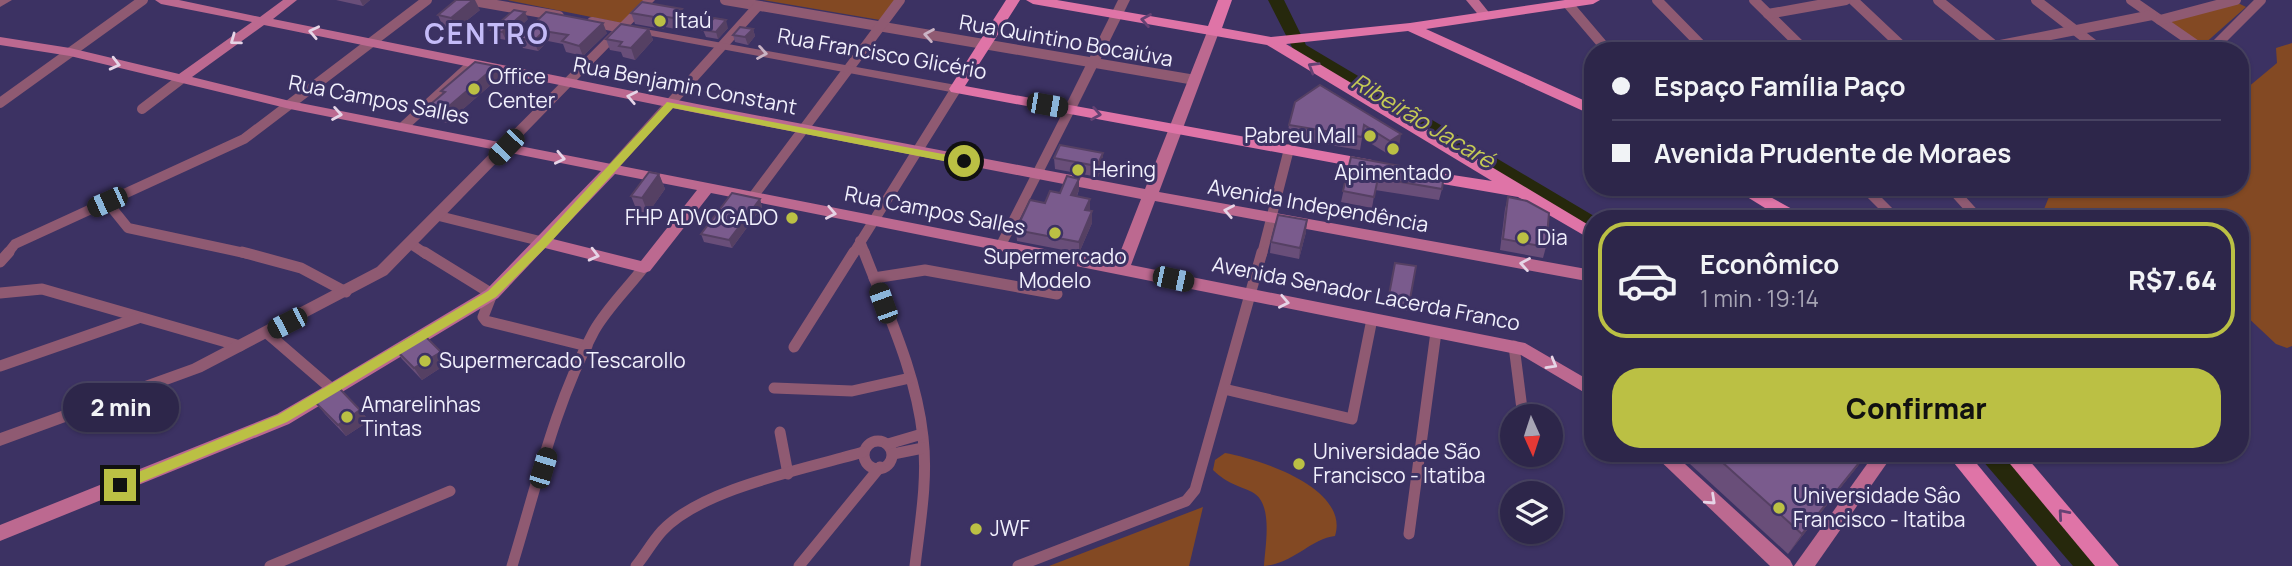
<!DOCTYPE html>
<html lang="pt">
<meta charset="utf-8">
<style>
body{margin:0;font-family:Manrope,sans-serif;background:#352e51;color:#f1f3f6;height:100vh;display:flex;flex-direction:column;font-size:26px;white-space:nowrap}
*{box-sizing:border-box;margin:0}
p{font-size:23px;color:#a7a5b5}
.icon{flex:none;width:38px;height:38px;fill:none;stroke:currentColor;stroke-width:2;stroke-linecap:round;stroke-linejoin:round}
.map{position:relative;flex:1;overflow:hidden}
.drawer{position:absolute;left:1584px;top:210px;width:665px;height:252px;display:flex;flex-direction:column;background:#2d264a;border-radius:28px;box-shadow:0 2px 5px #0004,0 0 0 2px #484362}
.drawer>*{flex:none}
.top-card{position:absolute;left:1584px;top:42px;width:665px;height:154px;border-radius:28px;box-shadow:0 2px 5px #0004,0 0 0 2px #484362;display:grid;align-content:center;height:154px;padding:0 28px;background:#2d264a}
.needle{width:46px;rotate:177deg}
.controls{position:absolute;left:1500px;top:404px;display:grid;gap:14px}
.controls a{display:grid;place-items:center;width:63px;height:63px;border-radius:50%;background:#2d264a;box-shadow:0 2px 5px #0004,0 0 0 2px #484362;font-size:35px}
.end{position:absolute;width:32px;height:32px;margin:-16px;border:9px solid #bbc044;background:#111;box-shadow:0 0 0 4px #111}
.from{border-radius:50%}
.bubble{position:absolute;height:49px;border-radius:24px;background:#2d264a;box-shadow:0 2px 5px #0004,0 0 0 2px #484362;font-size:23px;font-weight:800;line-height:49px;text-align:center}
.car{position:absolute;width:21px;height:42px;margin:-21px -10px;border-radius:9px;box-shadow:0 0 5px 2px #0007;background:linear-gradient(#222 24%,#8ab4d8 0 40%,#222 0 76%,#8ab4d8 0 86%,#222 0)}
.top-card b{display:flex;align-items:center;gap:24px;height:66px;font-size:26px}
.top-card b+b{border-top:2px solid #484362}
.top-card i{width:18px;height:18px;background:#f1f3f6}
ul{padding:12px 0 0;list-style:none}
li{display:flex;align-items:center;gap:21px;height:116px;margin:0 14px 10px;padding:0 14px;border:4px solid #484362;border-radius:28px}
li div{flex:1}
li b{display:block;font-size:26px}
li em{font-style:normal;font-weight:800}
li.on{border-color:#bbc044}
li>.icon{width:63px;height:63px;stroke-width:1.5}
.action{display:flex;gap:14px;margin-top:auto;padding:14px 28px}
.action a{flex:1;height:80px;border-radius:28px;background:#bbc044;color:#111;font-size:28px;font-weight:800;line-height:80px;text-align:center}
.map>svg:first-child{display:block}
.green{fill:#834923}
.lines{fill:none;stroke-linecap:round;stroke-linejoin:round}
.river{fill:#26280c;fill-rule:evenodd}
.minor-far1{stroke:#8f5a72;stroke-width:10}
.minor{stroke:#8f5a72;stroke-width:11}
.tertiary{fill:#8f5a72;fill-rule:evenodd}
.secondary{fill:#bc6990;fill-rule:evenodd}
.primary{fill:#df74a7;fill-rule:evenodd}
.wall{fill:#694e79}
.shaded-wall{fill:#554063}
.building{fill:#7a5b8d;stroke:#554063;stroke-width:2}
.oneway{stroke:#654274}
.oneway2{stroke:#e6d5e7}
.oneway3{stroke:#cab4c5}
.route{fill:#bbc044}
.poi-dot{fill:#bbc044;stroke:#3c3263;stroke-width:2.5}
.labels{text-anchor:middle;stroke-width:6;stroke-linejoin:round;paint-order:stroke}
.poi-label{font-size:21px;fill:#f1f0fd;stroke:#3c3263;text-anchor:start}
.street-label{font-size:21px;fill:#f1f0fd;stroke:#3c3263}
.water-label{font-size:23px;font-style:italic;fill:#c5ca54;stroke:#3c3263}
.district-label{font-size:28px;font-weight:bold;letter-spacing:2px;fill:#c4bbf8;stroke:#3c3263}
</style>
<div class="map">
<svg width="2292" height="566" viewBox="0 0 2292 566">
<rect width="100%" height="100%" fill="#3c3263"/>
<!-- green -->
<g class="green">
<polygon points="507,0 644,0 621,23"/>
<polygon points="763,0 895,0 880,20"/>
<polygon points="2236,2 2246,7 2203,45 2168,22"/>
<polygon points="2292,43 2292,346 2287,348 2276,344 2243,313 2245,282 2240,279 2240,219 2040,219 2053,187 2240,187 2241,93 2277,63 2276,48"/>
<path d="M 1225,453 C 1259,459 1350,488 1335,536 C 1310,539 1295,563 1264,566 C 1265,546 1274,503 1252,492 C 1235,484 1228,484 1213,470 L 1215,460 Z"/>
<polygon points="1203,507 1189,566 1049,566"/>
</g>
<g class="lines">
<!-- river -->
<g class="river">
<polygon points="1268,0 1284,0 1306,45 1599,219 1592,219 1592,228 1586,227 1294,51"/>
<polygon points="1976,453 2001,453 2096,559 2100,566 2073,566"/>
</g>
<!-- minor-far1 -->
<g class="minor-far1">
<polyline points="468,0 559,16"/>
<polyline points="725,0 1195,80"/>
<polyline points="1657,0 1707,51"/>
<polyline points="1754,0 1806,51"/>
<polyline points="1853,0 1907,51"/>
<polyline points="1938,0 1996,47"/>
<polyline points="2036,0 2102,51"/>
<polyline points="2131,0 2205,51"/>
<polyline points="1568,4 1608,51"/>
<polyline points="1768,14 1846,0"/>
<polyline points="2160,20 2236,0"/>
<polyline points="592,22 622,28"/>
<polyline points="1970,51 2152,15"/>
<polyline points="2210,51 2261,0"/>
<polyline points="0,103 143,0"/>
<polyline points="142,109 180,80"/>
<polyline points="404,126 472,64"/>
<polyline points="611,169 758,6"/>
<polyline points="1864,187 1896,219"/>
<polyline points="1950,187 1979,219"/>
<polyline points="752,198 900,0"/>
<polyline points="107,202 128,228 249,254"/>
<polyline points="439,216 544,242"/>
<polyline points="860,241 865,254"/>
<polyline points="411,244 426,254"/>
<polyline points="1001,245 1070,109"/>
<polyline points="7,254 15,244 244,139 427,0"/>
<polyline points="853,254 956,89"/>
<polyline points="1262,254 1289,149"/>
</g>
<!-- minor -->
<g class="minor">
<polyline points="242,252 301,268 346,292"/>
<polyline points="424,252 492,294 483,317 486,321 587,346"/>
<path d="M 864,252 C 887,312 916,372 923,437 C 928,480 920,523 915,566"/>
<polyline points="0,262 9,252"/>
<polyline points="874,278 925,270 1057,294"/>
<polyline points="0,293 42,289 240,346"/>
<polyline points="267,333 333,390"/>
<polyline points="1514,346 1522,409"/>
<polyline points="794,347 854,252"/>
<polyline points="0,366 138,318"/>
<polyline points="774,388 852,391 910,378"/>
<polyline points="1224,389 1352,419 1372,319"/>
<polyline points="780,432 788,474"/>
<circle cx="878" cy="455" r="14"/>
<polyline points="888,444 922,434"/>
<polyline points="893,454 923,448"/>
<polyline points="1409,534 1436,332"/>
<polyline points="270,566 450,491"/>
<path d="M 512,566 C 536,488 555,403 594,331 C 607,308 628,288 644,267"/>
<path d="M 636,566 C 645,555 652,542 662,531 C 702,488 806,469 863,452"/>
<polyline points="799,566 880,467"/>
<polyline points="1018,566 1186,501 1195,490 1262,252"/>
</g>
<!-- tertiary -->
<g class="tertiary">
<polygon points="0,0 12,0 0,7"/>
<polygon points="643,0 655,0 387,275 202,372 0,446 0,433 192,364 377,267"/>
<polygon points="1118,0 1130,0 1076,109 1074,112 1066,112 1064,109"/>
<polygon points="634,27 956,85 962,89 956,93 630,32 630,28"/>
</g>
<!-- secondary -->
<g class="secondary">
<path d="M 155,0 L 179,0 L 260,17 L 283,0 L 297,0 L 273,19 L 697,104 L 1145,189 L 1207,32 L 1208,29 L 1218,29 L 1219,32 L 1159,192 L 1592,270 L 1592,282 L 1155,201 L 1131,265 L 1525,343 L 1592,382 L 1592,397 L 1521,355 L 711,193 L 650,271 L 644,273 L 545,248 L 498,298 L 289,424 L 0,541 L 0,525 L 277,414 L 327,385 L 486,290 L 601,171 L 290,109 L 70,56 L 0,45 L 0,37 L 70,48 L 179,74 L 252,22 L 161,4 ZM 264,25 L 697,113 L 1141,199 L 1116,263 L 290,101 L 192,77 ZM 615,174 L 697,190 L 641,261 L 553,239 Z"/>
<polygon points="1466,0 1479,0 1491,15 1489,18 1481,18"/>
<polygon points="1652,453 1673,453 1790,560 1793,566 1770,566"/>
<polygon points="1875,453 1894,453 1815,566 1794,566"/>
</g>
<!-- primary -->
<g class="primary">
<polygon points="1006,0 1020,0 965,86 1372,160 1380,165 1372,170 951,92 949,89"/>
<polygon points="1026,0 1057,0 1208,26 1218,0 1232,0 1222,28 1271,37 1410,23 1565,0 1600,0 1593,4 1426,29 1592,104 1592,115 1408,31 1286,44 1592,227 1592,240 1518,197 1414,179 1412,175 1420,170 1492,181 1267,45 1033,4"/>
<polygon points="1731,187 1752,187 1803,215 1805,219 1783,219"/>
<polygon points="1946,453 1968,453 2061,566 2037,566"/>
<polygon points="2001,453 2023,453 2119,566 2095,566"/>
</g>
</g>
<!-- wall -->
<g class="wall">
<polygon points="336,0 370,0 363,6"/>
<polygon points="642,2 685,20 676,29 665,27 663,29 635,24 631,13"/>
<polygon points="480,10 456,29 443,27 438,15"/>
<polygon points="546,12 607,33 583,56 566,52 563,44 548,41 538,51 523,48 519,38"/>
<polygon points="528,19 506,40 495,38 491,30"/>
<polygon points="728,28 718,39 706,37 703,30"/>
<polygon points="649,29 653,40 635,60 623,57 621,52 610,50 606,39"/>
<polygon points="753,29 755,36 748,45 735,42 733,35"/>
<polygon points="496,66 501,76 447,123 431,119 425,109 443,94 441,91"/>
<polygon points="1320,85 1399,147 1388,154 1362,138 1360,150 1287,138 1289,125"/>
<polygon points="1103,153 1103,165 1098,177 1055,169 1054,158"/>
<polygon points="1351,157 1442,189 1439,200 1375,190 1372,208 1341,202"/>
<polygon points="659,174 665,189 648,213 637,211 631,196"/>
<polygon points="1079,190 1077,196 1090,199 1090,211 1092,223 1079,253 1017,241 1016,230 1045,203 1060,193"/>
<polygon points="1508,197 1546,247 1543,258 1500,250 1505,209"/>
<polygon points="760,199 762,207 732,248 704,242 701,234"/>
<polygon points="1306,232 1299,259 1270,253 1271,242"/>
<polygon points="1395,263 1410,299 1407,311 1387,307"/>
<polygon points="394,348 448,363 422,380 402,359"/>
<polygon points="316,403 360,410 369,421 346,436 325,414"/>
<polygon points="1678,453 1868,453 1788,554"/>
</g>
<!-- shaded-wall -->
<g class="shaded-wall">
<polygon points="360,0 370,0 363,6"/>
<polygon points="473,0 475,0 480,10 456,29 451,18"/>
<polygon points="682,9 685,20 676,29 673,18"/>
<polygon points="525,12 528,19 506,40 502,32"/>
<polygon points="662,16 665,27 663,29 660,18"/>
<polygon points="726,20 728,28 718,39 716,32"/>
<polygon points="603,23 607,33 583,56 579,46"/>
<polygon points="649,29 653,40 635,60 631,48"/>
<polygon points="753,29 755,36 748,45 745,37"/>
<polygon points="544,31 548,41 538,51 534,41"/>
<polygon points="496,66 501,76 447,123 441,113"/>
<polygon points="1401,134 1399,147 1388,154 1390,141"/>
<polygon points="1103,153 1103,165 1098,177 1097,166"/>
<polygon points="659,174 665,189 648,213 642,198"/>
<polygon points="1079,179 1079,190 1072,206 1071,195"/>
<polygon points="760,199 762,207 732,248 729,240"/>
<polygon points="1090,199 1090,210 1086,221 1085,210"/>
<polygon points="1092,211 1092,223 1079,253 1079,242"/>
<polygon points="1307,220 1306,232 1299,259 1300,248"/>
<polygon points="441,352 448,363 422,380 414,368"/>
<polygon points="360,410 369,421 346,436 338,425"/>
<polygon points="1867,453 1868,453 1788,554 1802,534"/>
</g>
<!-- building -->
<g class="building">
<polygon points="456,0 473,0 451,18 438,15"/>
<polygon points="642,2 682,9 673,18 662,16 660,18 631,13"/>
<polygon points="514,10 525,12 502,32 491,30"/>
<polygon points="546,12 603,23 579,46 562,41 568,35 544,31 534,41 519,38"/>
<polygon points="714,18 726,20 716,32 703,30"/>
<polygon points="621,24 649,29 631,48 619,46 622,42 606,39"/>
<polygon points="740,27 753,29 745,37 733,35"/>
<polygon points="475,62 496,66 441,113 425,109 445,92 441,91"/>
<polygon points="1320,85 1401,134 1390,141 1364,125 1362,137 1289,125 1295,102"/>
<polygon points="1060,145 1103,153 1097,166 1054,158"/>
<polygon points="1351,157 1444,174 1442,189 1378,178 1374,197 1343,191"/>
<polygon points="649,172 659,174 642,198 631,196"/>
<polygon points="1067,176 1079,179 1071,195 1090,199 1085,210 1092,211 1079,242 1016,230 1030,200 1045,203 1050,191 1060,193"/>
<polygon points="732,193 760,199 729,240 701,234"/>
<polygon points="1508,197 1527,201 1549,213 1546,247 1503,239"/>
<polygon points="1278,215 1307,220 1300,248 1271,242"/>
<polygon points="1395,263 1416,266 1410,299 1389,295"/>
<polygon points="421,332 441,352 414,368 394,348"/>
<polygon points="339,388 360,410 338,425 316,403"/>
<polygon points="1712,453 1867,453 1802,534"/>
</g>
<!-- one-way arrows -->
<defs><path id="oneway-chevron" d="M-2-3.5L2.5 0L-2 3.5" fill="none" stroke-width="1.6" stroke-linecap="round" stroke-linejoin="round" transform="scale(1.75)"/></defs>
<g class="oneway">
<use href="#oneway-chevron" transform="translate(1146 20) rotate(-170)"/>
<use href="#oneway-chevron" transform="translate(1313 67) rotate(-149)"/>
<use href="#oneway-chevron" transform="translate(1096 114) rotate(10)"/>
<use href="#oneway-chevron" transform="translate(2063 514) rotate(-131)"/>
</g>
<g class="oneway2">
<use href="#oneway-chevron" transform="translate(314 32) rotate(-168)"/>
<use href="#oneway-chevron" transform="translate(235 40) rotate(144)"/>
<use href="#oneway-chevron" transform="translate(115 64) rotate(14)"/>
<use href="#oneway-chevron" transform="translate(632 97) rotate(-169)"/>
<use href="#oneway-chevron" transform="translate(337 114) rotate(10)"/>
<use href="#oneway-chevron" transform="translate(560 158) rotate(12)"/>
<use href="#oneway-chevron" transform="translate(1229 211) rotate(-169)"/>
<use href="#oneway-chevron" transform="translate(831 213) rotate(11)"/>
<use href="#oneway-chevron" transform="translate(594 255) rotate(14)"/>
<use href="#oneway-chevron" transform="translate(1525 264) rotate(-170)"/>
<use href="#oneway-chevron" transform="translate(1284 302) rotate(11)"/>
<use href="#oneway-chevron" transform="translate(1552 364) rotate(30)"/>
<use href="#oneway-chevron" transform="translate(1711 500) rotate(43)"/>
</g>
<g class="oneway3">
<use href="#oneway-chevron" transform="translate(929 35) rotate(-170)"/>
<use href="#oneway-chevron" transform="translate(762 53) rotate(10)"/>
</g>
<!-- route -->
<polygon class="route" points="667,102 964,158 969,161 964,165 673,108 548,245 496,297 287,422 125,489 116,489 116,481 278,415 488,291 540,240"/>
<!-- markers -->
<g class="poi-dot">
<circle cx="660" cy="21" r="7"/>
<circle cx="474" cy="89" r="7"/>
<circle cx="1370" cy="136" r="7"/>
<circle cx="1393" cy="149" r="7"/>
<circle cx="1078" cy="170" r="7"/>
<circle cx="792" cy="218" r="7"/>
<circle cx="1055" cy="233" r="7"/>
<circle cx="1523" cy="238" r="7"/>
<circle cx="425" cy="361" r="7"/>
<circle cx="347" cy="417" r="7"/>
<circle cx="1299" cy="464" r="7"/>
<circle cx="1779" cy="508" r="7"/>
<circle cx="976" cy="529" r="7"/>
</g>
<g class="labels">
<!-- poi labels -->
<g class="poi-label">
<text x="674" y="28">Itaú</text>
<text x="488" y="84">Office<tspan x="488" dy="24">Center</tspan></text>
<text x="1356" y="143" text-anchor="end">Pabreu Mall</text>
<text x="1092" y="177">Hering</text>
<text x="1393" y="180" text-anchor="middle">Apimentado</text>
<text x="778" y="225" text-anchor="end">FHP ADVOGADO</text>
<text x="1537" y="245">Dia</text>
<text x="1055" y="264" text-anchor="middle">Supermercado<tspan x="1055" dy="24">Modelo</tspan></text>
<text x="439" y="368">Supermercado Tescarollo</text>
<text x="361" y="412">Amarelinhas<tspan x="361" dy="24">Tintas</tspan></text>
<text x="1313" y="459">Universidade São<tspan x="1313" dy="24">Francisco - Itatiba</tspan></text>
<text x="1793" y="503">Universidade Sâo<tspan x="1793" dy="24">Francisco - Itatiba</tspan></text>
<text x="990" y="536">JWF</text>
</g>
<!-- street labels -->
<g class="street-label">
<text transform="translate(1066 41) rotate(10)" y="7">Rua Quintino Bocaiúva</text>
<text transform="translate(882 54) rotate(10)" y="7">Rua Francisco Glicério</text>
<text transform="translate(685 86) rotate(11)" y="7">Rua Benjamin Constant</text>
<text transform="translate(379 100) rotate(11)" y="7">Rua Campos Salles</text>
<text transform="translate(1318 206) rotate(10)" y="7">Avenida Independência</text>
<text transform="translate(935 211) rotate(11)" y="7">Rua Campos Salles</text>
<text transform="translate(1366 294) rotate(11)" y="7">Avenida Senador Lacerda Franco</text>
</g>
<!-- water labels -->
<g class="water-label">
<text transform="translate(1423 121) rotate(31)" y="8">Ribeirão Jacaré</text>
</g>
<!-- district labels -->
<g class="district-label">
<text x="487" y="44">CENTRO</text>
</g>
</g>
</svg>
<div class="controls">
<a><svg class="needle" viewBox="-14 -14 28 28"><path d="M0-13l5 13h-10z" fill="#e53935"/><path d="M0 13l5-13h-10z" fill="#a7a5b5"/></svg></a>
<a><svg class="icon" aria-label="layers" viewBox="0 0 24 24"><path d="M12 4l9 5-9 5-9-5zM3 14l9 5 9-5"/></svg></a>
</div>
<i class="end from" style="left:964px;top:161px"></i>
<i class="end" style="left:120px;top:485px"></i>
<div class="bubble" style="left:63px;top:383px;width:116px">2 min</div>
<i class="car" style="left:1047px;top:105px;rotate:100deg"></i>
<i class="car" style="left:506px;top:147px;rotate:224deg"></i>
<i class="car" style="left:107px;top:202px;rotate:246deg"></i>
<i class="car" style="left:1173px;top:279px;rotate:102deg"></i>
<i class="car" style="left:883px;top:303px;rotate:340deg"></i>
<i class="car" style="left:287px;top:323px;rotate:243deg"></i>
<i class="car" style="left:543px;top:468px;rotate:17deg"></i>
<div class="top-card">
<b><i class="from"></i>Espaço Família Paço</b>
<b><i></i>Avenida Prudente de Moraes</b>
</div>
<section class="drawer">
<ul>
<li class="on"><svg class="icon" aria-label="car" viewBox="0 0 24 24"><path d="M5 17H2v-5l4-1 3-4h7l3 4 3 1v5h-3M9 17h6M6 11h13"/><circle cx="7" cy="17" r="2"/><circle cx="17" cy="17" r="2"/></svg><div><b>Econômico</b><p>1 min · 19:14</p></div><em>R$7.64</em></li>
</ul>
<div class="action"><a>Confirmar</a></div>
</section>
</div>
